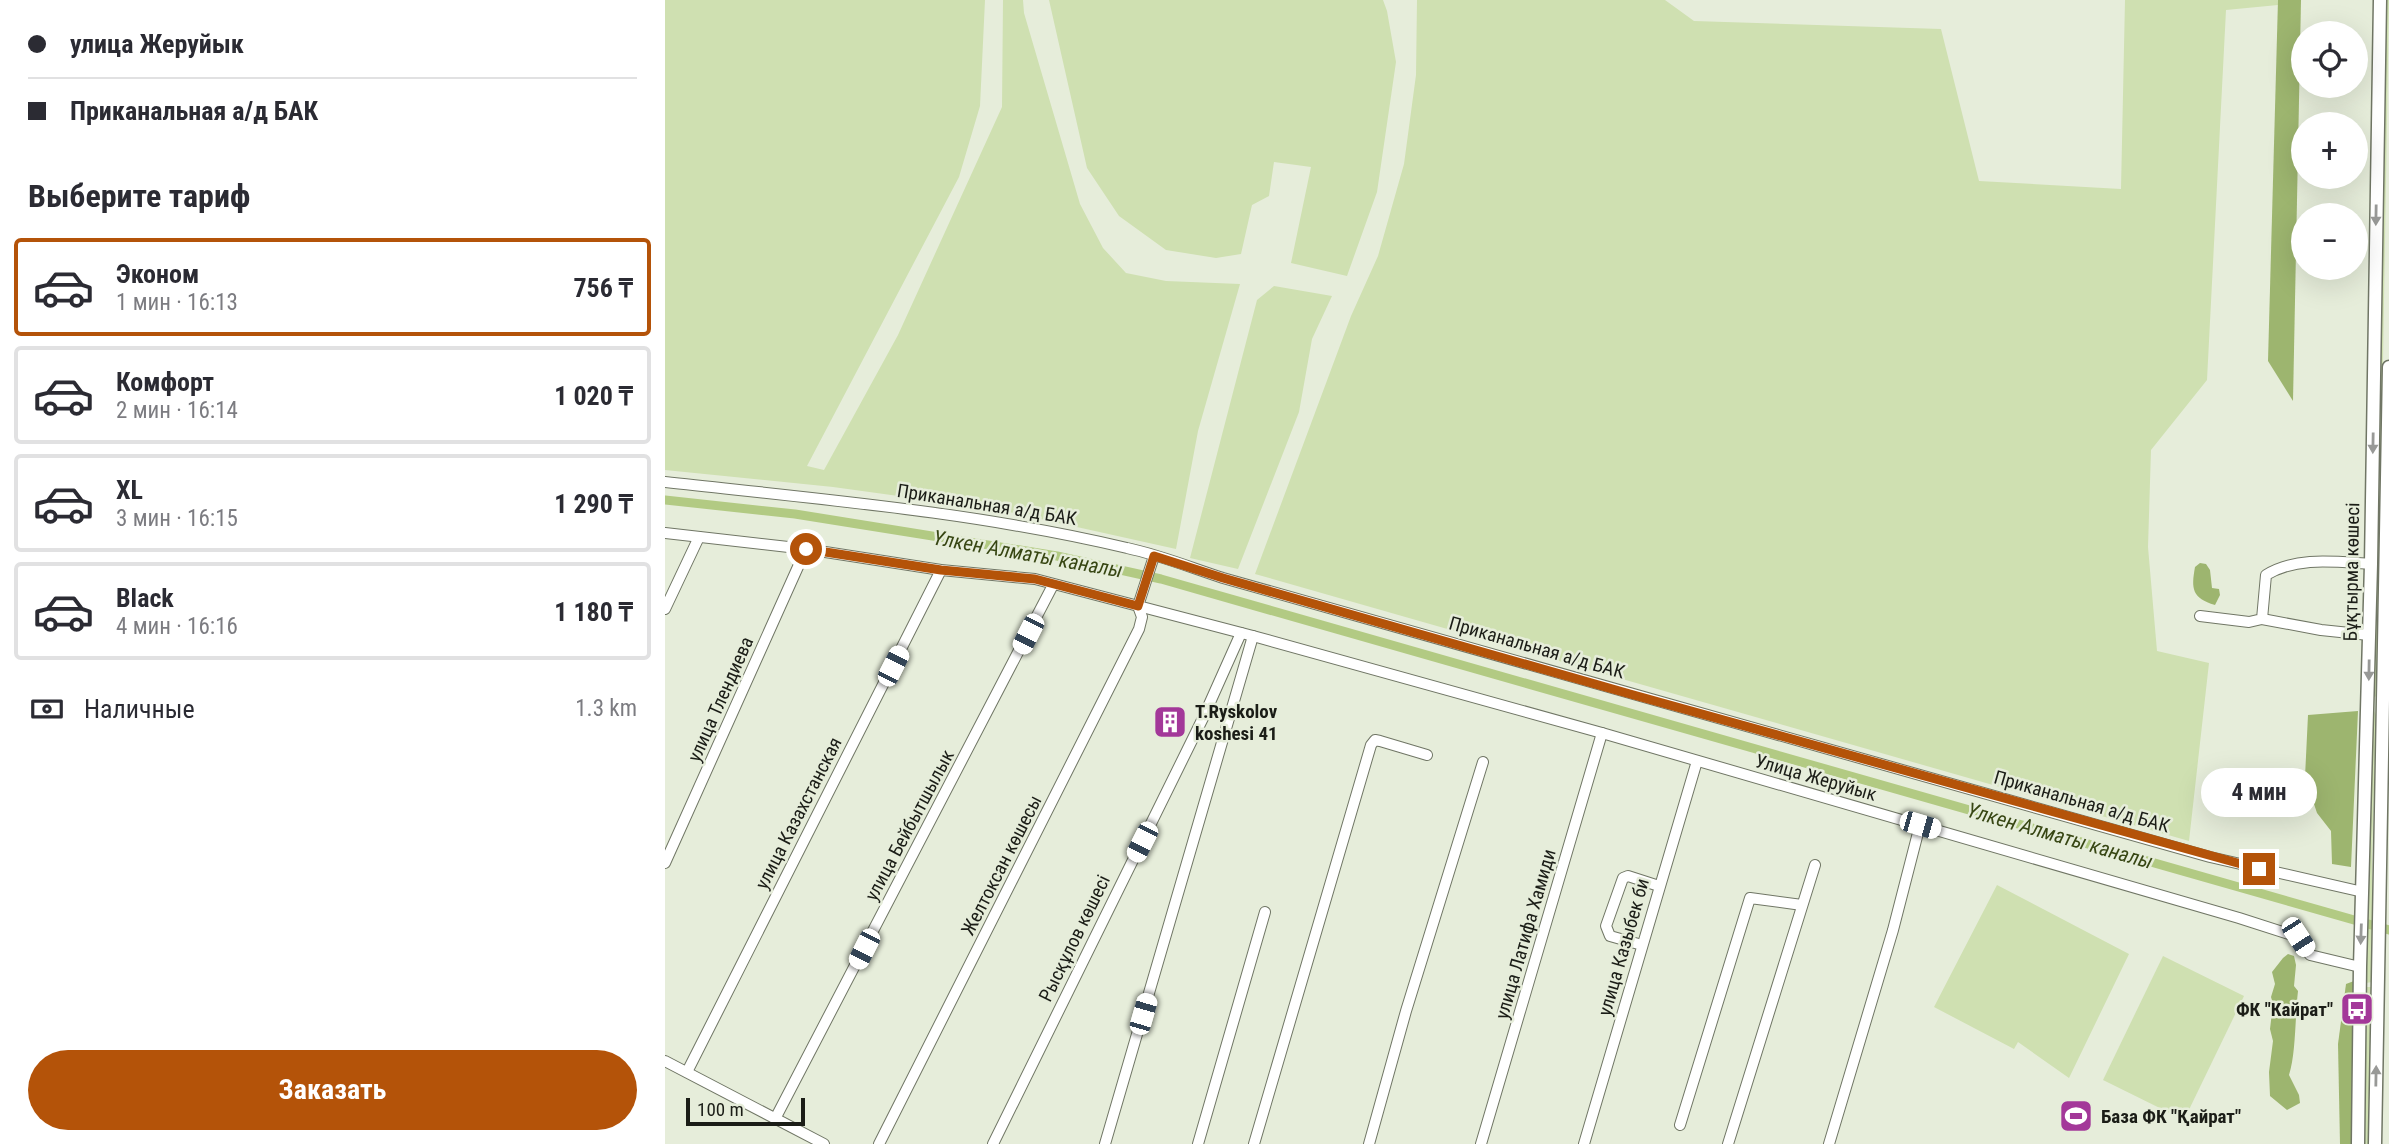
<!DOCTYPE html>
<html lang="ru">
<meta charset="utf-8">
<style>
body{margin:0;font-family:"Roboto Condensed",sans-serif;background:#f7f7f7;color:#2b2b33;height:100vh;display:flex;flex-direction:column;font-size:26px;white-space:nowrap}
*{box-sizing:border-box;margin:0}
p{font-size:23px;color:#7c7c81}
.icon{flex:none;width:38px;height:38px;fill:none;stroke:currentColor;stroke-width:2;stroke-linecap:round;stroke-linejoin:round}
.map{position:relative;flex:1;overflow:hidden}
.details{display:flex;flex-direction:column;background:#fff;width:665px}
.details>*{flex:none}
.guide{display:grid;align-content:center;height:154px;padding:0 28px;background:#fff}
.fabs{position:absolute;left:1626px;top:21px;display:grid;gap:14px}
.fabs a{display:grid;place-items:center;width:77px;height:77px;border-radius:50%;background:#fff;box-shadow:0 7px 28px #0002;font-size:35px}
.scale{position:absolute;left:21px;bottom:18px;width:119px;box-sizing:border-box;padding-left:7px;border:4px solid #1b1d17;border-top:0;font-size:19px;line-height:24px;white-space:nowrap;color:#1b1d17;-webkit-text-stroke:5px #e6edda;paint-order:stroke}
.end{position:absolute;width:32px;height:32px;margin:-16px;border:9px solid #b45309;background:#fff;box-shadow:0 0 0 4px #fff}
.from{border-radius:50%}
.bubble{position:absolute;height:49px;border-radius:24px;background:#fff;box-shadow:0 7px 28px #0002;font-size:23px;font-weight:700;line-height:49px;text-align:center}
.car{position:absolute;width:21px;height:42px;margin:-21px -10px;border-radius:9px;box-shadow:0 0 5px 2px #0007;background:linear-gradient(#fff 24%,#345 0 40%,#fff 0 76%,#345 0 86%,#fff 0)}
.guide b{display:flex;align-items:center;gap:24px;height:66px;font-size:26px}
.guide b+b{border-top:2px solid #e1e1e2}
.guide i{width:18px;height:18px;background:#2b2b33}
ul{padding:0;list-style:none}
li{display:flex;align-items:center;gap:21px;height:98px;margin:0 14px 10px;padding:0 14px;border:4px solid #e1e1e2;border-radius:7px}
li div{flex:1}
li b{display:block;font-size:26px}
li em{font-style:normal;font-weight:700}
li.on{border-color:#b45309}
li>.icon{width:63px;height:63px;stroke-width:1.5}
h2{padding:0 28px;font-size:32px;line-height:84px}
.pay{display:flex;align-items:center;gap:18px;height:77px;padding:0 28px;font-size:26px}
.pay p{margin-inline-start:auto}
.action{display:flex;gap:14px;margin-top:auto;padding:14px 28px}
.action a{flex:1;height:80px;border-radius:42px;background:#b45309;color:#fff;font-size:28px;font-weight:700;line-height:80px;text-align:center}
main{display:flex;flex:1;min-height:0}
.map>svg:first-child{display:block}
.green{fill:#cfe0b1}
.forest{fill:#9db56f}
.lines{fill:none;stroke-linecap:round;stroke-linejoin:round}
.canal{stroke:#b2ca83;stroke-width:9}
.minor-casing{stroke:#707665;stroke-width:12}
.major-casing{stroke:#707665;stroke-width:15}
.minor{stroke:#fff;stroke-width:10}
.major{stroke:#fff;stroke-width:12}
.oneway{fill:#989997}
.route{stroke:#b45309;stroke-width:9}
.labels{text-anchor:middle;stroke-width:5;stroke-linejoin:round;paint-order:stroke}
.street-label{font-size:19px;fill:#1b1d17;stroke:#e6edda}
.poi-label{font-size:19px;font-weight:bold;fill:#1b1d17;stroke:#e6edda;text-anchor:start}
.water-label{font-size:21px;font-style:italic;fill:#374613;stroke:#e6edda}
</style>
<main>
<section class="details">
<div class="guide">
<b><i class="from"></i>улица Жеруйык</b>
<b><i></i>Приканальная а/д БАК</b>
</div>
<h2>Выберите тариф</h2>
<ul>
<li class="on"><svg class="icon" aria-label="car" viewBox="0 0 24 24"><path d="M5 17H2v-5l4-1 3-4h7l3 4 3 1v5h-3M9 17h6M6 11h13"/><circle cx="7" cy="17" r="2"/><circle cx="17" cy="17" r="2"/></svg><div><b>Эконом</b><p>1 мин · 16:13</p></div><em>756 ₸</em></li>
<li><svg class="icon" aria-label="car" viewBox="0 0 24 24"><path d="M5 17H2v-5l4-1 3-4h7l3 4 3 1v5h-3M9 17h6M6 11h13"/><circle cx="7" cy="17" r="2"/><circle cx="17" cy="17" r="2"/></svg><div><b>Комфорт</b><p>2 мин · 16:14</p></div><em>1 020 ₸</em></li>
<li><svg class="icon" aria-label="car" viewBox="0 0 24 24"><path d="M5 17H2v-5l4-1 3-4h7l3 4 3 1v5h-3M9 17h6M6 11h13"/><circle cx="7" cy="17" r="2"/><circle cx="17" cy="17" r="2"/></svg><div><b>XL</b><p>3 мин · 16:15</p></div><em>1 290 ₸</em></li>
<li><svg class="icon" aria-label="car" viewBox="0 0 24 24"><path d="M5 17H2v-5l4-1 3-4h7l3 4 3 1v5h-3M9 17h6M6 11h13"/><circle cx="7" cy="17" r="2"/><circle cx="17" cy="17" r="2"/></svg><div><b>Black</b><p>4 мин · 16:16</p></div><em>1 180 ₸</em></li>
</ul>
<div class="pay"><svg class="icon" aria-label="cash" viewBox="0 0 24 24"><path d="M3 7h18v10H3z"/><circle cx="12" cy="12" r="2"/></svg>Наличные<p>1.3 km</p></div>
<div class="action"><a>Заказать</a></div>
</section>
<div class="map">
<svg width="1724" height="1144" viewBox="0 0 1724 1144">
<rect width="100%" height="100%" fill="#e6edda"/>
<!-- green -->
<g class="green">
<polygon points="0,0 320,0 315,106 294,177 142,466 159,470 233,335 337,107 338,0 358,0 359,13 415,204 438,248 461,273 501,281 575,284 533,431 511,549 335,510 168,487 0,470"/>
<polygon points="384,0 718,0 722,11 731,62 712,192 682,276 626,263 646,167 609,162 604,196 587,205 576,254 551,258 501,250 454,216 422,168"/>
<polygon points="752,0 1000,0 1029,21 1276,29 1314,181 1456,189 1460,0 1613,0 1613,5 1561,10 1542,380 1486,450 1483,547 1492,651 1544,663 1524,841 590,574 686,316 713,256 739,164 751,75"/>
<polygon points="1720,0 1724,0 1716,480 1712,483"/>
<polygon points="609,286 667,296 647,339 634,412 573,569 525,558 592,300"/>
<polygon points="1712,496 1715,496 1716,501 1712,695 1710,697 1708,696"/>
<polygon points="1709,711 1711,715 1707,858 1707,982 1701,983"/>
<polygon points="1332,885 1464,954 1404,1078 1353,1042 1349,1049 1269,1007"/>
<polygon points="1498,956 1579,996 1519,1120 1438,1080"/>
<polygon points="1702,987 1706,987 1703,1144 1699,1144"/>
</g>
<!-- forest -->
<g class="forest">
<polygon points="1613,0 1636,0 1628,401 1603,361"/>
<path d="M 1535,563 L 1541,564 L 1545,570 L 1547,588 L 1554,589 L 1555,595 L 1550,605 C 1527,598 1526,589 1530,567 Z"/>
<polygon points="1693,711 1686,867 1667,864 1666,831 1652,813 1640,777 1643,715"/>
<path d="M 1623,954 L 1629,956 L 1631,965 L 1629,986 L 1633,991 C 1630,1016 1631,1054 1624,1075 L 1634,1095 L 1635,1103 L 1622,1110 L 1605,1096 L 1604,1072 L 1608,1041 L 1605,1029 L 1608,1004 L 1606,997 L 1610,984 L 1607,972 L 1618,958 Z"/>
<polygon points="1689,981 1691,1144 1675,1144 1673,1044 1681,984"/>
</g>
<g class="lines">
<!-- canal -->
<polyline class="canal" points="0,500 130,514 392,556 496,579 1724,930"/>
<defs>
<g id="minor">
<path d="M 0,482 C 154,499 311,512 462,548 C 495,555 527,568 558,578 L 1545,857 L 1698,892"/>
<polyline points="0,533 141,549 276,570 370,579 588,636 937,733 1574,918 1633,937 1645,955 1695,967"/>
<polyline points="0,609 34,537"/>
<path d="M 1535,616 L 1584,622 L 1597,619 L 1601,575 C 1632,556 1671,562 1706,564"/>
<polyline points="1597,619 1656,630 1704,635"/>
<polyline points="0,863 141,549"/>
<polyline points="977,945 945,936 941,926 958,878 963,876 994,886"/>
<polyline points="0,1061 159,1144"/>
<polyline points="22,1072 276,570"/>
<polyline points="110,1119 388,585"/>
<polyline points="1015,1125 1085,898 1137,905"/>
<polyline points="214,1144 474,629 477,617 473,606 489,556"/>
<polyline points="328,1144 538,718 576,633"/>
<polyline points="440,1144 588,636"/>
<polyline points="533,1144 600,912"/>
<polyline points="589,1144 706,745 710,740 715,741 762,755"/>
<polyline points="704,1144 741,1011 818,762"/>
<polyline points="816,1144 937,733"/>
<polyline points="919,1144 1032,761"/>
<polyline points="1063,1144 1150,865"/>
<polyline points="1164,1144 1228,930 1255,825"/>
</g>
<g id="major">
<polyline points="1693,1144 1695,967 1706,564 1715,0"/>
<polyline points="1710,1144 1724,367"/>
</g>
</defs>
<!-- minor casing -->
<use href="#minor" class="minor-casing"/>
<!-- major casing -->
<use href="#major" class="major-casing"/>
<!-- minor -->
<use href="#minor" class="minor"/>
<!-- major -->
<use href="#major" class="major"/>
</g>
<!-- one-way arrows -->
<defs><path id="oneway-solid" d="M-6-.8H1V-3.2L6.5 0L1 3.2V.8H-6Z" transform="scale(1.75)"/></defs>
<g class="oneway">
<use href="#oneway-solid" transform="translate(1711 215) rotate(91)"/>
<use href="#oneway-solid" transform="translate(1708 443) rotate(91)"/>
<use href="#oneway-solid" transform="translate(1704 670) rotate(91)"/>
<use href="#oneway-solid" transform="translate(1696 934) rotate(92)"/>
<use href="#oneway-solid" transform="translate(1711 1076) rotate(-89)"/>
</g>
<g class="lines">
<!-- route -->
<polyline class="route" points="141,549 276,570 370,579 473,606 489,556 558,578 965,694 1594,869"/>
</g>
<!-- icons -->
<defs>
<symbol id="building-square" viewBox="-11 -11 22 22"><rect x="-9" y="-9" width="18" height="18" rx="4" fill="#a33899" stroke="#e6edda"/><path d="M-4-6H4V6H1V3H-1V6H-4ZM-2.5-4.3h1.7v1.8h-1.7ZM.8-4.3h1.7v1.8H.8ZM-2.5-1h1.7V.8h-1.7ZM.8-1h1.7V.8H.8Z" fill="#fff"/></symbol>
<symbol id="bus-square" viewBox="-11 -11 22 22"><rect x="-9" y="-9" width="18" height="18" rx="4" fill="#a33899" stroke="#e6edda"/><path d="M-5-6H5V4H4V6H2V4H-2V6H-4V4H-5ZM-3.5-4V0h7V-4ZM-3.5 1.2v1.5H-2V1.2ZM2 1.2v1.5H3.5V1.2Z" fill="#fff"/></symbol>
<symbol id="stadium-square" viewBox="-11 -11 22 22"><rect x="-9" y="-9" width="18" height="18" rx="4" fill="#a33899" stroke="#e6edda"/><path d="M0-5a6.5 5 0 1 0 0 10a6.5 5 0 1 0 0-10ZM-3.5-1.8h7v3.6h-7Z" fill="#fff"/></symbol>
</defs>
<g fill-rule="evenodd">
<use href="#building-square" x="486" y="703" width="38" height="38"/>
<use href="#bus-square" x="1673" y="990" width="38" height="38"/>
<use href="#stadium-square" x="1392" y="1097" width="38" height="38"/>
</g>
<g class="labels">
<!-- street labels -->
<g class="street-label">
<text transform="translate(322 504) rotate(9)" y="7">Приканальная а/д БАК</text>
<text transform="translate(1686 572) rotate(-89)" y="7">Бұқтырма көшесі</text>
<text transform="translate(872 647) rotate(16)" y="7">Приканальная а/д БАК</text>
<text transform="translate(55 699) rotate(-66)" y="7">улица Тлендиева</text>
<text transform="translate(1151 777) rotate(16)" y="7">Улица Жеруйык</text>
<text transform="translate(1417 801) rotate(16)" y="7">Приканальная а/д БАК</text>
<text transform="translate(133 813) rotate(-63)" y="7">улица Казахстанская</text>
<text transform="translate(244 825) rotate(-62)" y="7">улица Бейбытшылык</text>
<text transform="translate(336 865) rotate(-63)" y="7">Желтоксан көшесы</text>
<text transform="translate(860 934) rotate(-74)" y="7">улица Латифа Хамиди</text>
<text transform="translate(409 938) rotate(-64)" y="7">Рысқұлов көшесі</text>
<text transform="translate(958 947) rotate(-74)" y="7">улица Казыбек би</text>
</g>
<!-- poi labels -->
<g class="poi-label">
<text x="530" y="718">T.Ryskolov<tspan x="530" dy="22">koshesi 41</tspan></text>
<text x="1668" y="1016" text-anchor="end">ФК "Кайрат"</text>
<text x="1436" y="1123">База ФК "Қайрат"</text>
</g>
<!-- water labels -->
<g class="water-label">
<text transform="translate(363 554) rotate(10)" y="7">Үлкен Алматы каналы</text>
<text transform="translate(1395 836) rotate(16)" y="7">Үлкен Алматы каналы</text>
</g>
</g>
</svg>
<div class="fabs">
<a><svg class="icon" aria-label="locate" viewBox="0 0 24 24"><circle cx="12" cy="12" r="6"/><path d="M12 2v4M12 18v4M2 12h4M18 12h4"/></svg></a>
<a>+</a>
<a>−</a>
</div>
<div class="scale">100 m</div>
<i class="end from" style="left:141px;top:549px"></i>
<i class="end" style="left:1594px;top:869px"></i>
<div class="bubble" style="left:1536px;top:768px;width:116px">4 мин</div>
<i class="car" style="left:363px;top:634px;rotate:207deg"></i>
<i class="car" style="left:228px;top:666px;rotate:27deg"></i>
<i class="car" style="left:1255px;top:825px;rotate:106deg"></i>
<i class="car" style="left:477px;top:842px;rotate:207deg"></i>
<i class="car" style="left:1633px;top:937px;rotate:147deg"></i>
<i class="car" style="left:199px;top:949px;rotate:207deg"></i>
<i class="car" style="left:478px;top:1014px;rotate:16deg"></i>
</div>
</main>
